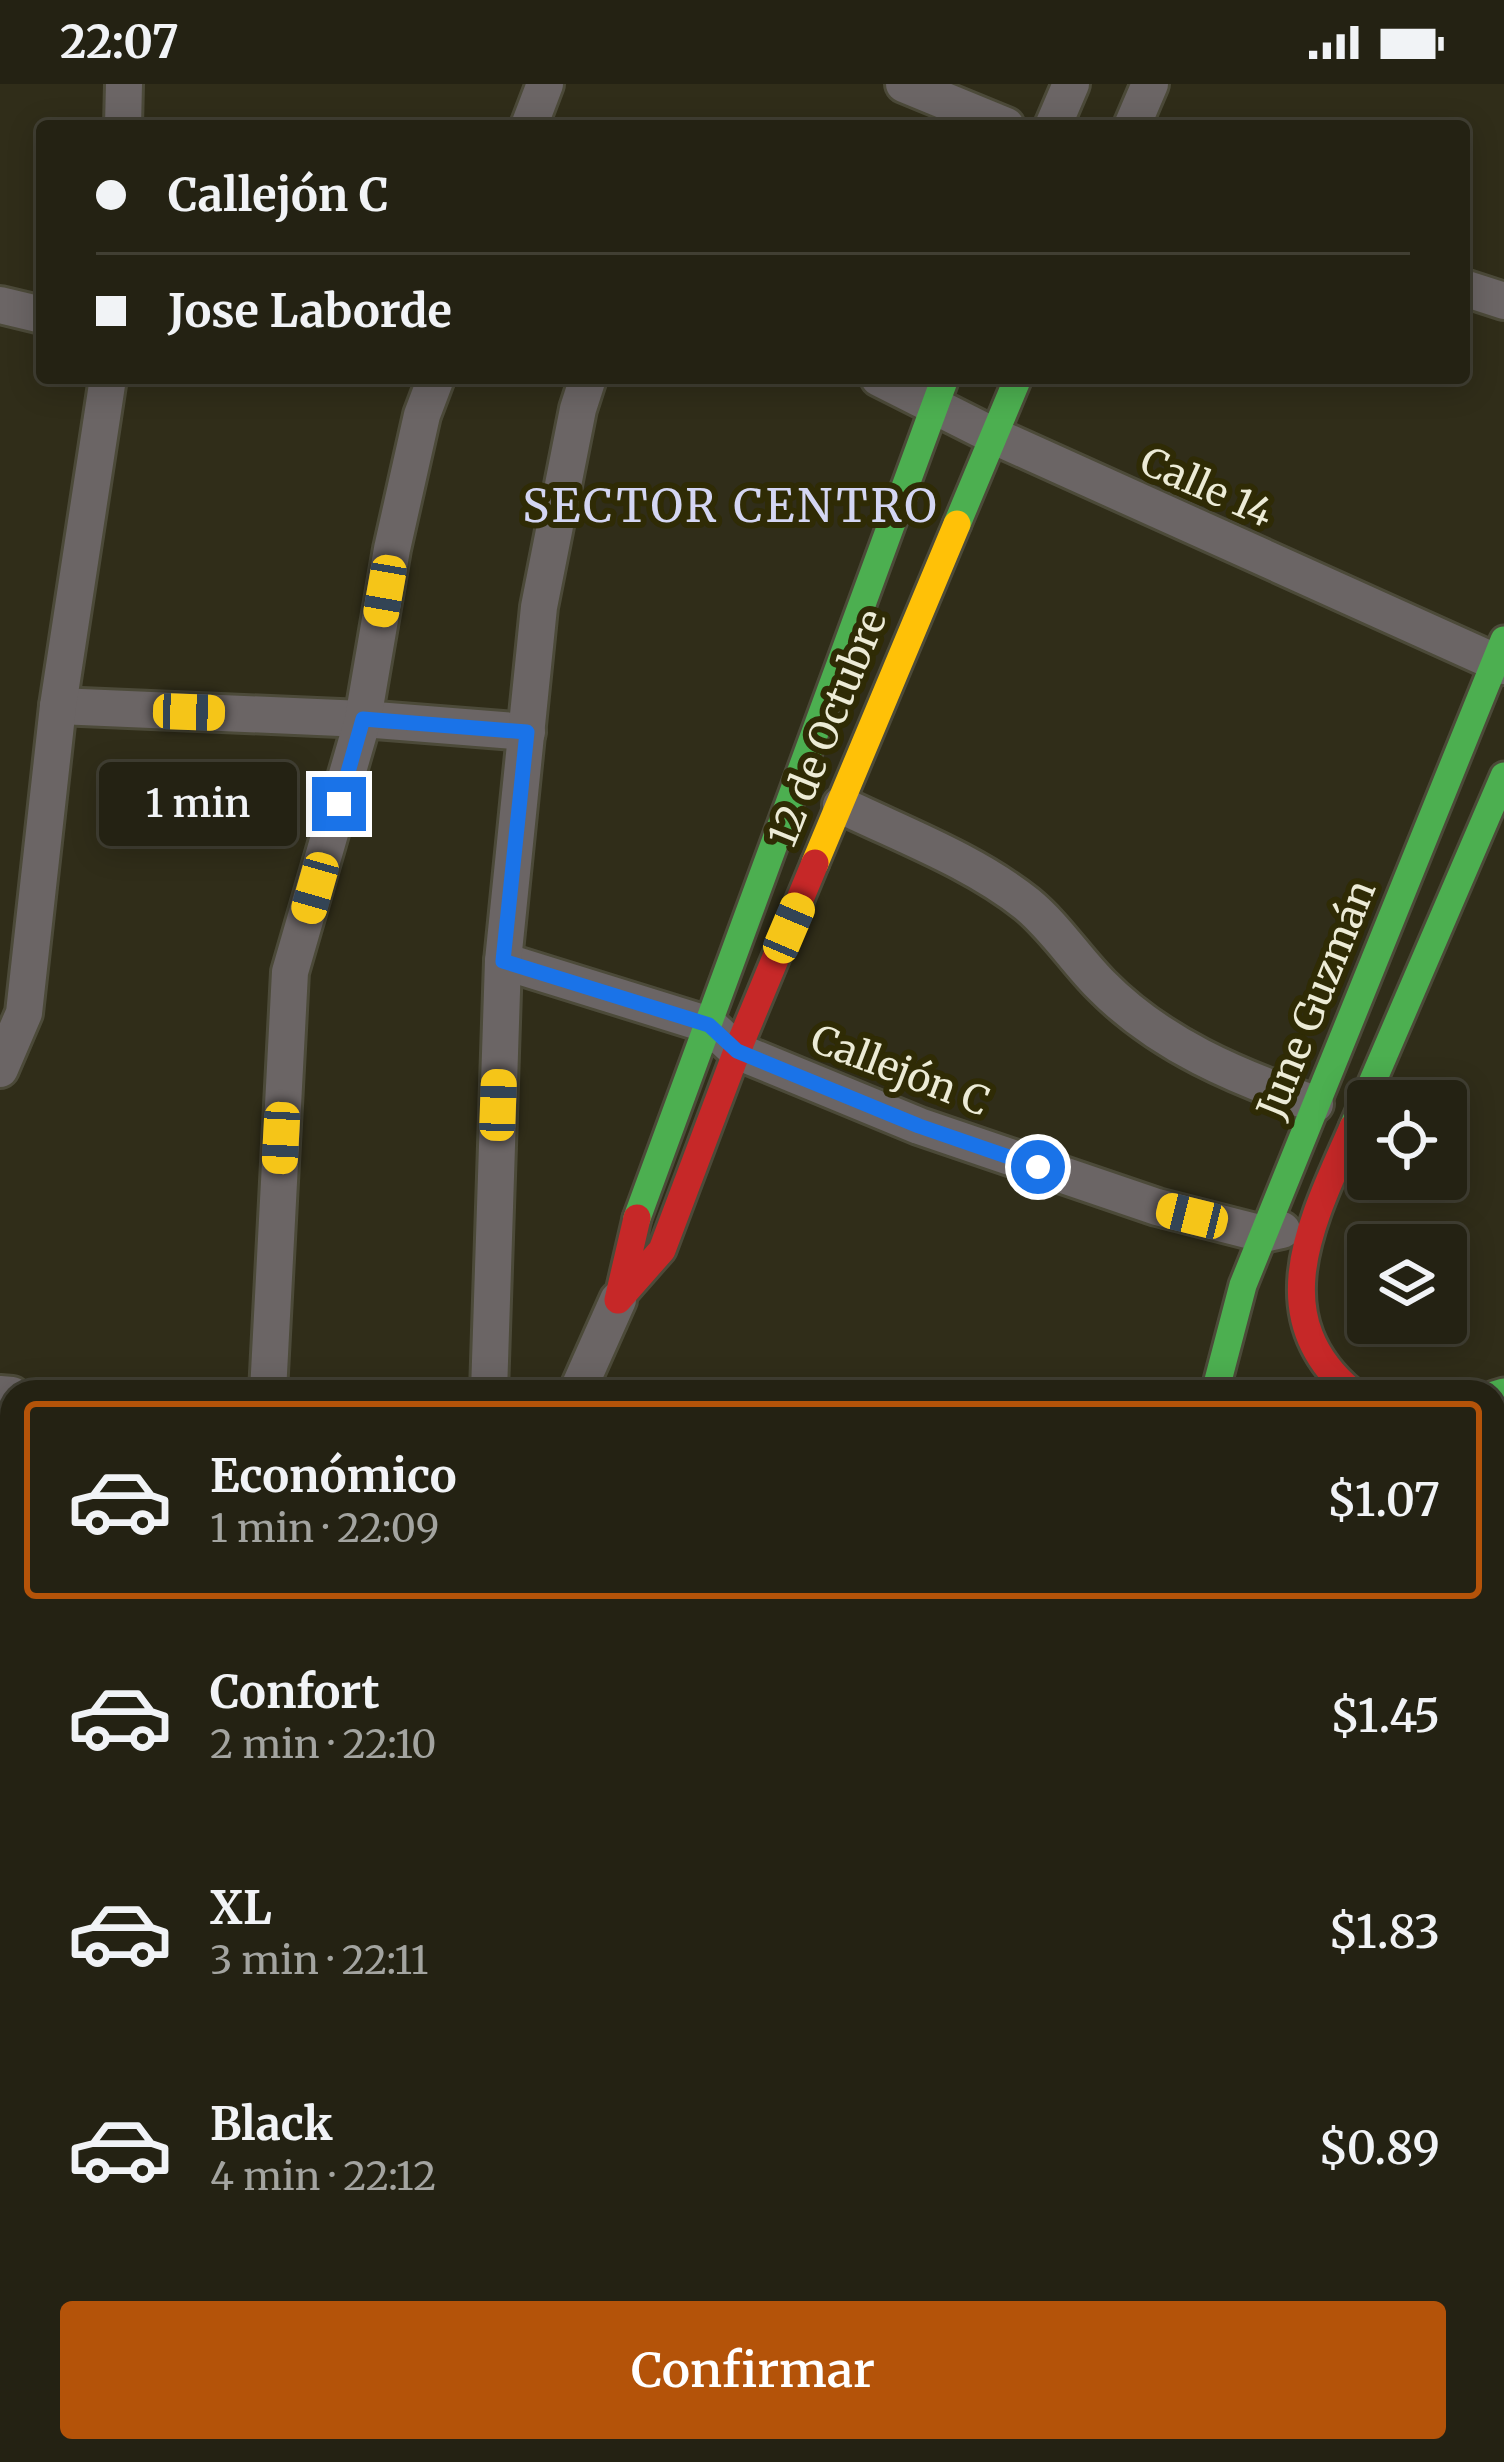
<!DOCTYPE html>
<html lang="es">
<meta charset="utf-8">
<style>
body{margin:0;font-family:Merriweather,serif;background:#2c2a1c;color:#f1f3f6;height:100vh;display:flex;flex-direction:column;font-size:45px;white-space:nowrap}
*{box-sizing:border-box;margin:0}
p{font-size:39px;color:#a3a4a0}
.icon{flex:none;width:66px;height:66px;fill:none;stroke:currentColor;stroke-width:2;stroke-linecap:round;stroke-linejoin:round}
.map{position:relative;flex:1;overflow:hidden}
.panel{position:absolute;left:0px;top:1296px;width:1506px;height:1083px;display:flex;flex-direction:column;background:#242213;border-radius:36px 36px 0 0;box-shadow:0 6px 30px #0003,0 0 0 3px #413f33}
.panel>*{flex:none}
.guide{position:absolute;left:36px;top:36px;width:1434px;height:264px;border-radius:12px;box-shadow:0 6px 30px #0003,0 0 0 3px #413f33;display:grid;align-content:center;height:264px;padding:0 60px;background:#242213}
.fabs{position:absolute;left:1347px;top:996px;display:grid;gap:24px}
.fabs a{display:grid;place-items:center;width:120px;height:120px;border-radius:12px;background:#242213;box-shadow:0 6px 30px #0003,0 0 0 3px #413f33;font-size:60px}
.end{position:absolute;width:54px;height:54px;margin:-27px;border:15px solid #1a73e8;background:#fff;box-shadow:0 0 0 6px #fff}
.from{border-radius:50%}
.bubble{position:absolute;height:84px;border-radius:12px;background:#242213;box-shadow:0 6px 30px #0003,0 0 0 3px #413f33;font-size:39px;font-weight:600;line-height:84px;text-align:center}
.car{position:absolute;width:36px;height:72px;margin:-36px -18px;border-radius:15px;box-shadow:0 0 9px 3px #0007;background:linear-gradient(#f5c518 24%,#345 0 40%,#f5c518 0 76%,#345 0 86%,#f5c518 0)}
.guide b{display:flex;align-items:center;gap:42px;height:114px;font-size:45px}
.guide b+b{border-top:3px solid #413f33}
.guide i{width:30px;height:30px;background:#f1f3f6}
ul{padding:21px 0 0;list-style:none}
li{display:flex;align-items:center;gap:36px;height:198px;margin:0 24px 18px;padding:0 36px;border:6px solid transparent;border-radius:12px}
li div{flex:1}
li b{display:block;font-size:45px}
li em{font-style:normal;font-weight:600}
li.active{border-color:#b45309}
li>.icon{width:108px;height:108px;stroke-width:1.5}
.button{display:flex;gap:24px;margin-top:auto;padding:24px 60px}
.button a{flex:1;height:138px;border-radius:12px;background:#b45309;color:#fff;font-size:48px;font-weight:600;line-height:138px;text-align:center}
.status{display:flex;justify-content:space-between;align-items:center;height:84px;padding:0 60px;background:#242213;direction:ltr}
.status svg{height:33px;fill:currentColor}
.map>svg:first-child{display:block}
.lines{fill:none;stroke-linecap:round;stroke-linejoin:round}
.street-tunnel{stroke:#4c4a35;stroke-width:36;stroke-dasharray:36 18;stroke-linecap:butt}
.lane-casing{stroke:#4c4a39;stroke-width:24}
.street-casing{stroke:#4c4a39;stroke-width:42}
.fast-casing{stroke:#4c4a39;stroke-width:33}
.slow-casing{stroke:#4c4a39;stroke-width:33}
.jam-casing{stroke:#4c4a39;stroke-width:33}
.lane{stroke:#6b6565;stroke-width:18}
.street{stroke:#6b6565;stroke-width:36}
.fast{stroke:#4caf50;stroke-width:27}
.slow{stroke:#ffc107;stroke-width:27}
.jam{stroke:#c62828;stroke-width:27}
.route{stroke:#1a73e8;stroke-width:15}
.labels{text-anchor:middle;stroke-width:12;stroke-linejoin:round;paint-order:stroke}
.street-label{font-size:39px;fill:#ecebd6;stroke:#2f2b05}
.quarter-label{font-size:45px;letter-spacing:3px;fill:#d4d6f3;stroke:#2f2b05}
</style>
<div class="status"><b>22:07</b><svg viewBox="0 0 49 12"><path d="M0 12V9h3v3zM5 12V6h3v6zM10 12V3h3v9zM15 12V0h3v12zM26 1h20v11H26zM47 4h2v5h-2z"/></svg></div>
<div class="map">
<svg width="1504" height="2378" viewBox="0 0 1504 2378">
<rect width="100%" height="100%" fill="#302d19"/>
<g class="lines">
<!-- street-tunnel -->
<polyline class="street-tunnel" points="0,2277 12,2280"/>
<defs>
<g id="lane">
<polyline points="0,2024 12,2005"/>
<polyline points="0,2049 12,2059"/>
</g>
<g id="street">
<polyline points="904,0 1006,42"/>
<polyline points="123,42 124,0"/>
<polyline points="529,42 545,0"/>
<polyline points="1053,42 1071,0"/>
<polyline points="1132,42 1150,0"/>
<polyline points="1464,204 1504,217"/>
<polyline points="0,221 42,231"/>
<polyline points="879,294 992,351 1504,582"/>
<polyline points="58,622 363,635 527,648"/>
<path d="M 841,721 C 903,751 973,777 1027,820 C 1055,843 1076,876 1101,901 C 1160,961 1237,993 1315,1020"/>
<polyline points="503,877 709,941 737,967 919,1042 1157,1123 1263,1150 1282,1146"/>
<polyline points="0,985 24,929 58,622 108,294"/>
<polyline points="268,1308 290,888 363,635 392,465 422,331 436,294"/>
<polyline points="489,1308 503,877 539,523 578,325 588,294"/>
<polyline points="577,1308 618,1216"/>
<polyline points="0,1310 12,1311"/>
<polyline points="0,1744 12,1738"/>
<polyline points="1494,1805 1504,1809"/>
<polyline points="350,2367 351,2378"/>
<polyline points="525,2367 550,2378"/>
<polyline points="1056,2378 1061,2367"/>
</g>
<g id="fast">
<polyline points="957,440 1018,294"/>
<polyline points="1353,1043 1504,692"/>
<polyline points="637,1134 945,294"/>
<polyline points="1215,1308 1243,1201 1504,556"/>
<polyline points="1494,1311 1504,1308"/>
<polyline points="1494,1543 1504,1539"/>
</g>
<g id="slow">
<polyline points="815,779 957,440"/>
<polyline points="1494,2308 1504,2312"/>
<polyline points="17,2378 26,2367"/>
</g>
<g id="jam">
<polyline points="637,1134 618,1216 662,1166 737,967 815,779"/>
<path d="M 1352,1308 C 1260,1231 1314,1133 1353,1043"/>
</g>
</defs>
<!-- lane casing -->
<use href="#lane" class="lane-casing"/>
<!-- street casing -->
<use href="#street" class="street-casing"/>
<!-- fast casing -->
<use href="#fast" class="fast-casing"/>
<!-- slow casing -->
<use href="#slow" class="slow-casing"/>
<!-- jam casing -->
<use href="#jam" class="jam-casing"/>
<!-- lane -->
<use href="#lane" class="lane"/>
<!-- street -->
<use href="#street" class="street"/>
<!-- fast -->
<use href="#fast" class="fast"/>
<!-- slow -->
<use href="#slow" class="slow"/>
<!-- jam -->
<use href="#jam" class="jam"/>
</g>
<g class="lines">
<!-- route -->
<polyline class="route" points="339,720 363,635 527,648 503,877 709,941 737,967 919,1042 1038,1083"/>
</g>
<g class="labels">
<!-- street labels -->
<g class="street-label">
<text transform="translate(1207 403) rotate(24)" y="14">Calle 14</text>
<text transform="translate(827 644) rotate(-68)" y="14">12 de Octubre</text>
<text transform="translate(1316 915) rotate(-68)" y="14">June Guzmán</text>
<text transform="translate(900 986) rotate(21)" y="14">Callejón C</text>
</g>
<!-- quarter labels -->
<g class="quarter-label">
<text x="731" y="438">SECTOR CENTRO</text>
</g>
</g>
</svg>
<div class="fabs">
<a><svg class="icon" aria-label="locate" viewBox="0 0 24 24"><circle cx="12" cy="12" r="6"/><path d="M12 2v4M12 18v4M2 12h4M18 12h4"/></svg></a>
<a><svg class="icon" aria-label="layers" viewBox="0 0 24 24"><path d="M12 4l9 5-9 5-9-5zM3 14l9 5 9-5"/></svg></a>
</div>
<i class="end from" style="left:1038px;top:1083px"></i>
<i class="end" style="left:339px;top:720px"></i>
<div class="bubble" style="left:99px;top:678px;width:198px">1 min</div>
<i class="car" style="left:385px;top:507px;rotate:190deg"></i>
<i class="car" style="left:189px;top:628px;rotate:92deg"></i>
<i class="car" style="left:315px;top:804px;rotate:196deg"></i>
<i class="car" style="left:789px;top:844px;rotate:23deg"></i>
<i class="car" style="left:498px;top:1021px;rotate:2deg"></i>
<i class="car" style="left:281px;top:1054px;rotate:183deg"></i>
<i class="car" style="left:1192px;top:1132px;rotate:284deg"></i>
<div class="guide">
<b><i class="from"></i>Callejón C</b>
<b><i></i>Jose Laborde</b>
</div>
<section class="panel">
<ul>
<li class="active"><svg class="icon" aria-label="car" viewBox="0 0 24 24"><path d="M5 17H2v-5l4-1 3-4h7l3 4 3 1v5h-3M9 17h6M6 11h13"/><circle cx="7" cy="17" r="2"/><circle cx="17" cy="17" r="2"/></svg><div><b>Económico</b><p>1 min · 22:09</p></div><em>$1.07</em></li>
<li><svg class="icon" aria-label="car" viewBox="0 0 24 24"><path d="M5 17H2v-5l4-1 3-4h7l3 4 3 1v5h-3M9 17h6M6 11h13"/><circle cx="7" cy="17" r="2"/><circle cx="17" cy="17" r="2"/></svg><div><b>Confort</b><p>2 min · 22:10</p></div><em>$1.45</em></li>
<li><svg class="icon" aria-label="car" viewBox="0 0 24 24"><path d="M5 17H2v-5l4-1 3-4h7l3 4 3 1v5h-3M9 17h6M6 11h13"/><circle cx="7" cy="17" r="2"/><circle cx="17" cy="17" r="2"/></svg><div><b>XL</b><p>3 min · 22:11</p></div><em>$1.83</em></li>
<li><svg class="icon" aria-label="car" viewBox="0 0 24 24"><path d="M5 17H2v-5l4-1 3-4h7l3 4 3 1v5h-3M9 17h6M6 11h13"/><circle cx="7" cy="17" r="2"/><circle cx="17" cy="17" r="2"/></svg><div><b>Black</b><p>4 min · 22:12</p></div><em>$0.89</em></li>
</ul>
<div class="button"><a>Confirmar</a></div>
</section>
</div>
